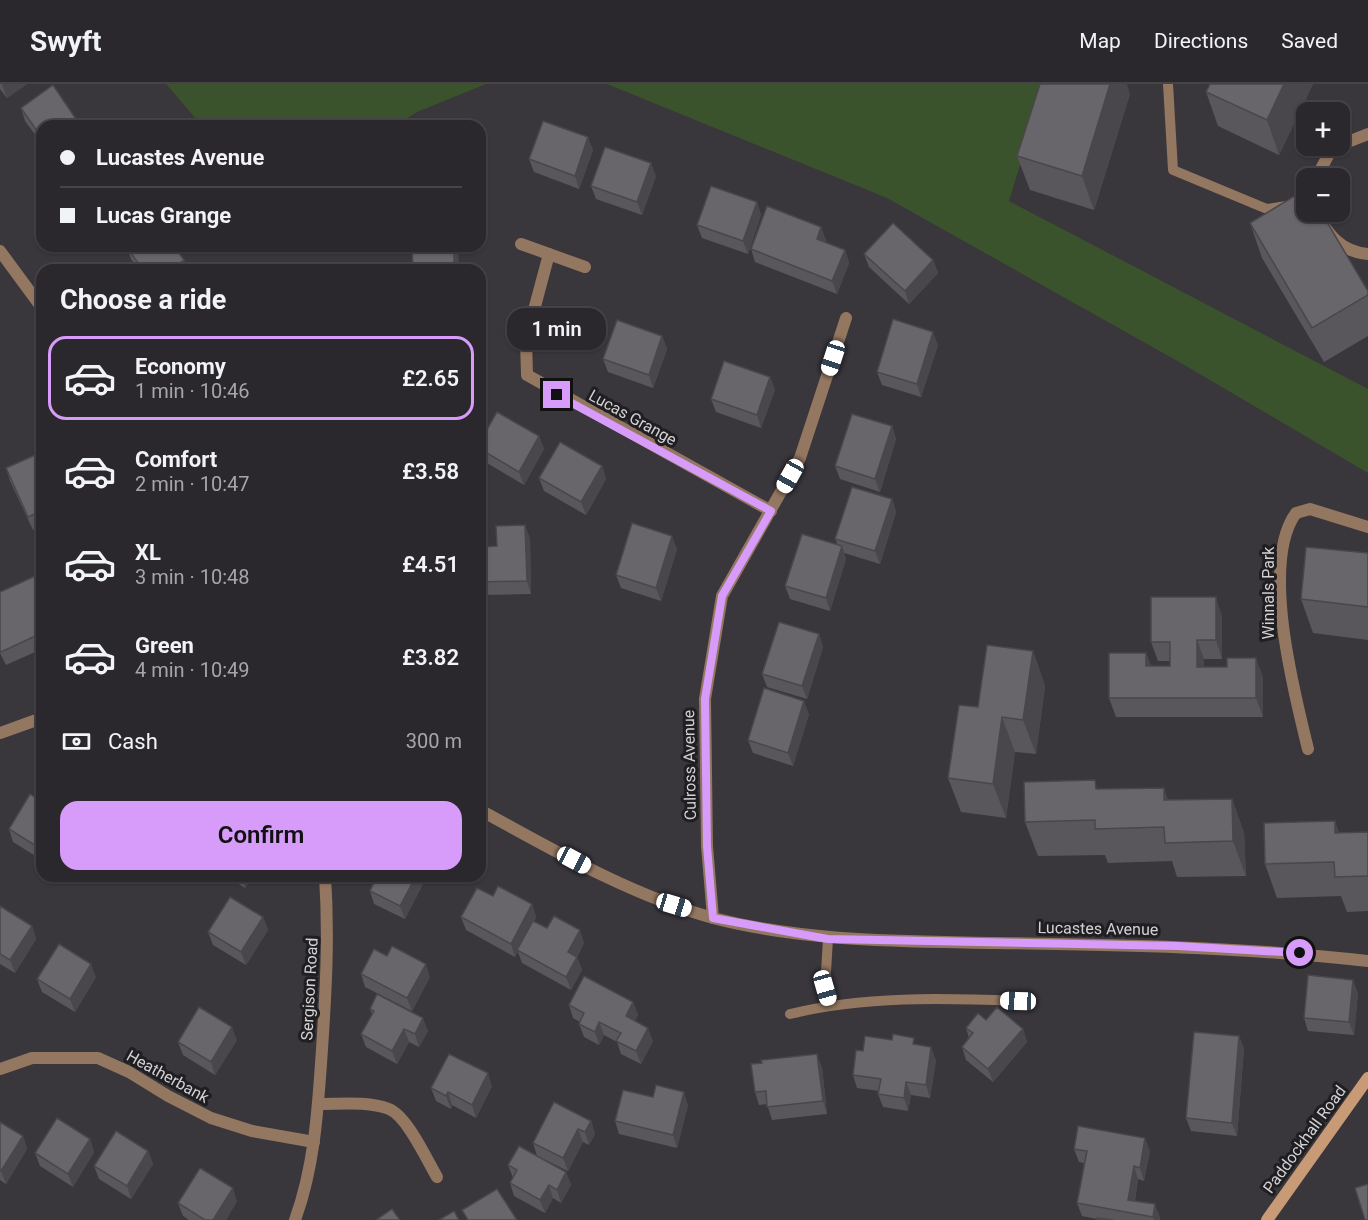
<!DOCTYPE html>
<meta charset="utf-8">
<style>
body{margin:0;font-family:Roboto,sans-serif;background:#373439;color:#f1f3f6;height:100vh;display:flex;flex-direction:column;font-size:22px;white-space:nowrap}
*{box-sizing:border-box;margin:0}
p{font-size:20px;color:#a6a6aa}
.icon{flex:none;width:33px;height:33px;fill:none;stroke:currentColor;stroke-width:2;stroke-linecap:round;stroke-linejoin:round}
.map{position:relative;flex:1;overflow:hidden}
.side{position:absolute;left:36px;top:180px;width:450px;height:618px;display:flex;flex-direction:column;background:#2b282d;border-radius:18px;box-shadow:0 2px 4px #0004,0 0 0 2px #474449}
.side>*{flex:none}
.guide{position:absolute;left:36px;top:36px;width:450px;height:132px;border-radius:18px;box-shadow:0 2px 4px #0004,0 0 0 2px #474449;display:grid;align-content:center;height:132px;padding:0 24px;background:#2b282d}
.buttons{position:absolute;left:1296px;top:18px;display:grid;gap:12px}
.buttons a{display:grid;place-items:center;width:54px;height:54px;border-radius:12px;background:#2b282d;box-shadow:0 2px 4px #0004,0 0 0 2px #474449;font-size:30px}
.end{position:absolute;width:27px;height:27px;margin:-14px;border:8px solid #d79bf9;background:#111;box-shadow:0 0 0 3px #111}
.from{border-radius:50%}
.bubble{position:absolute;height:42px;border-radius:18px;background:#2b282d;box-shadow:0 2px 4px #0004,0 0 0 2px #474449;font-size:20px;font-weight:600;line-height:42px;text-align:center}
.car{position:absolute;width:18px;height:36px;margin:-18px -9px;border-radius:8px;box-shadow:0 0 4px 2px #0007;background:linear-gradient(#fff 24%,#345 0 40%,#fff 0 76%,#345 0 86%,#fff 0)}
.guide b{display:flex;align-items:center;gap:21px;height:57px;font-size:22px}
.guide b+b{border-top:2px solid #474449}
.guide i{width:15px;height:15px;background:#f1f3f6}
ul{padding:0;list-style:none}
li{display:flex;align-items:center;gap:18px;height:84px;margin:0 12px 9px;padding:0 12px;border:3px solid transparent;border-radius:18px}
li div{flex:1}
li b{display:block;font-size:22px}
li em{font-style:normal;font-weight:600}
li.on{border-color:#d79bf9}
li>.icon{width:54px;height:54px;stroke-width:1.5}
h2{padding:0 24px;font-size:27px;line-height:72px}
.pay{display:flex;align-items:center;gap:15px;height:66px;padding:0 24px;font-size:22px}
.pay p{margin-inline-start:auto}
.button{display:flex;gap:12px;margin-top:auto;padding:12px 24px}
.button a{flex:1;height:69px;border-radius:18px;background:#d79bf9;color:#111;font-size:24px;font-weight:600;line-height:69px;text-align:center}
header{display:flex;align-items:center;gap:36px;box-sizing:border-box;height:84px;padding:0 30px;background:#2b282d;border-bottom:2px solid #474449}
header strong{font-size:28px}
nav{display:flex;gap:33px;margin-inline-start:auto;font-size:21px}
.map>svg:first-child{display:block}
.green{fill:#3a532c}
.lines{fill:none;stroke-linecap:round;stroke-linejoin:round}
.lane{stroke:#947760;stroke-width:10}
.street{stroke:#947760;stroke-width:12}
.secondary{stroke:#c89a75;stroke-width:12}
.wall{fill:#59575c}
.shaded-wall{fill:#49474b}
.building{fill:#68656b;stroke:#49474b;stroke-width:1.5}
.route{stroke:#d79bf9;stroke-width:8}
.labels{text-anchor:middle;stroke-width:6;stroke-linejoin:round;paint-order:stroke}
.street-label{font-size:16px;fill:#d3d1d5;stroke:#1f1e21}
</style>
<header>
<strong>Swyft</strong>
<nav><a>Map</a><a>Directions</a><a>Saved</a></nav>
</header>
<div class="map">
<svg width="1368" height="1136" viewBox="0 0 1368 1136">
<rect width="100%" height="100%" fill="#39363c"/>
<!-- green -->
<g class="green">
<polygon points="166,0 486,0 417,28 395,42 202,42"/>
<polygon points="607,0 1045,0 1009,117 1368,305 1368,389 1181,279 887,114"/>
</g>
<g class="lines">
<!-- lane -->
<g class="lane">
<polyline points="1168,0 1173,86 1267,125 1306,119"/>
<polyline points="828,855 825,904 830,920"/>
<path d="M 790,930 C 864,912 942,914 1018,917"/>
</g>
<!-- street -->
<g class="street">
<polyline points="1340,61 1368,50"/>
<polyline points="1316,94 1329,70 1339,62"/>
<path d="M 1316,128 C 1327,150 1341,168 1368,170"/>
<polyline points="521,160 585,183"/>
<polyline points="0,167 42,224"/>
<polyline points="549,170 526,256 527,291 771,427"/>
<polyline points="0,649 42,634"/>
<path d="M 1308,665 C 1294,608 1260,478 1296,429 L 1310,425 L 1368,443"/>
<path d="M 480,726 C 555,767 630,811 713,834 C 806,858 901,857 996,859 C 1120,861 1244,863 1368,877"/>
<polyline points="713,834 707,762 705,615 722,512 800,374 846,234"/>
<polyline points="0,985 32,974 98,974 129,988 168,1012 211,1034 252,1047 314,1058"/>
<path d="M 319,1020 C 341,1020 368,1017 389,1025 C 407,1032 427,1076 437,1093"/>
<path d="M 295,1136 C 315,1081 318,1023 322,965 C 326,905 329,852 325,792"/>
</g>
<!-- secondary -->
<polyline class="secondary" points="1267,1136 1368,994"/>
</g>
<!-- wall -->
<g class="wall">
<polygon points="0,0 27,0 7,14 0,5"/>
<polygon points="1313,0 1279,71 1218,42 1206,8"/>
<polygon points="1130,10 1094,126 1030,106 1017,72"/>
<polygon points="21,24 78,38 80,42 42,42 42,60 25,37"/>
<polygon points="593,66 579,105 534,88 529,75"/>
<polygon points="656,92 642,131 596,115 591,102"/>
<polygon points="757,118 761,131 748,170 702,154 697,141"/>
<polygon points="1250,139 1368,207 1368,252 1324,278 1262,174"/>
<polygon points="826,156 825,158 845,166 849,179 837,210 755,178 751,165"/>
<polygon points="126,162 184,176 188,186 139,186 131,175"/>
<polygon points="864,170 933,176 938,189 909,220 869,183"/>
<polygon points="662,252 667,265 653,304 608,288 603,275"/>
<polygon points="938,261 921,313 882,301 877,288"/>
<polygon points="770,293 775,306 761,344 716,328 711,315"/>
<polygon points="892,342 896,355 880,408 840,395 835,382"/>
<polygon points="539,352 544,365 524,401 482,376 480,372 480,358"/>
<polygon points="42,368 42,442 33,446 10,397 6,384"/>
<polygon points="602,382 606,395 586,431 544,407 539,394"/>
<polygon points="892,415 896,428 880,480 844,469 846,475 830,527 790,515 785,502 838,461 835,455"/>
<polygon points="530,454 531,510 480,511 480,463 497,462"/>
<polygon points="677,465 661,517 621,504 616,491"/>
<polygon points="1368,469 1368,556 1313,549 1301,515"/>
<polygon points="42,489 42,565 6,581 0,569 0,508"/>
<polygon points="1222,532 1222,575 1204,575 1204,583 1263,593 1263,633 1116,633 1109,614 1146,569 1151,582 1170,582 1170,577 1158,577 1151,558"/>
<polygon points="819,550 823,563 807,615 767,603 762,590"/>
<polygon points="1033,567 1045,602 1036,670 1015,668 1006,734 961,728 948,694 978,623"/>
<polygon points="809,630 793,682 753,669 748,656"/>
<polygon points="1099,705 1168,716 1232,715 1244,749 1246,792 1177,793 1172,777 1108,779 1105,771 1038,772 1025,738"/>
<polygon points="42,718 42,776 13,758 9,745"/>
<polygon points="1339,749 1368,749 1368,827 1347,828 1341,812 1277,814 1265,780"/>
<polygon points="226,792 253,792 245,804"/>
<polygon points="375,792 427,792 405,835 374,820 370,807 377,793"/>
<polygon points="493,812 532,820 536,833 534,837 547,844 584,859 577,873 582,886 571,906 522,879 518,868 515,873 466,846 461,833"/>
<polygon points="0,822 32,842 36,855 15,889 0,880"/>
<polygon points="263,833 268,846 246,881 213,861 208,848"/>
<polygon points="387,872 430,893 412,927 365,903 361,890"/>
<polygon points="96,893 75,928 42,908 37,895"/>
<polygon points="1358,909 1354,951 1308,947 1304,934"/>
<polygon points="633,918 638,931 635,936 653,957 641,980 621,970 617,958 604,951 599,961 584,953 579,940 580,938 573,934 569,921"/>
<polygon points="370,925 428,947 419,963 409,958 397,980 366,963 361,950 372,930"/>
<polygon points="986,936 1023,945 1027,958 993,998 966,976 962,963 969,954 966,944"/>
<polygon points="1239,952 1244,965 1237,1052 1191,1047 1186,1034"/>
<polygon points="237,956 215,991 183,971 178,958"/>
<polygon points="916,960 936,976 930,1014 911,1011 908,1027 883,1023 878,1010 879,1007 857,1004 853,991 863,967"/>
<polygon points="822,983 827,1030 772,1036 767,1020 759,1021 755,1008"/>
<polygon points="492,1002 476,1034 452,1021 451,1025 436,1017 431,1004"/>
<polygon points="688,1021 677,1064 619,1050 615,1037"/>
<polygon points="591,1037 595,1050 589,1061 583,1058 568,1087 537,1072 533,1059"/>
<polygon points="0,1038 23,1052 27,1065 6,1100 0,1096"/>
<polygon points="90,1055 94,1068 73,1103 40,1082 35,1069"/>
<polygon points="1074,1065 1150,1067 1144,1097 1138,1095 1135,1117 1160,1133 1160,1136 1097,1136 1097,1135 1082,1132 1077,1119 1084,1079 1079,1078"/>
<polygon points="148,1067 153,1080 131,1115 99,1095 94,1082"/>
<polygon points="508,1081 566,1088 571,1101 561,1119 553,1114 545,1129 514,1112 510,1099 513,1094"/>
<polygon points="237,1117 226,1136 189,1136 183,1132 178,1119"/>
</g>
<!-- shaded-wall -->
<g class="shaded-wall">
<polygon points="3,0 27,0 7,14 2,1"/>
<polygon points="1110,0 1127,0 1130,10 1094,126 1082,92"/>
<polygon points="1284,0 1313,0 1279,71 1267,36"/>
<polygon points="78,38 80,42 72,42"/>
<polygon points="588,53 593,66 579,105 575,92"/>
<polygon points="651,79 656,92 642,131 637,118"/>
<polygon points="757,118 761,131 748,170 743,157"/>
<polygon points="821,143 826,156 822,168 817,155"/>
<polygon points="454,162 458,162 459,186 454,186"/>
<polygon points="845,166 849,179 837,210 832,197"/>
<polygon points="184,176 188,186 169,186"/>
<polygon points="933,176 938,189 909,220 905,207"/>
<polygon points="933,248 938,261 921,313 917,300"/>
<polygon points="662,252 667,265 653,304 649,291"/>
<polygon points="770,293 775,306 761,344 757,331"/>
<polygon points="892,342 896,355 880,408 875,395"/>
<polygon points="539,352 544,365 524,401 519,388"/>
<polygon points="602,382 606,395 586,431 581,418"/>
<polygon points="892,415 896,428 880,480 875,467"/>
<polygon points="525,441 530,454 531,510 527,497"/>
<polygon points="672,452 677,465 661,517 656,504"/>
<polygon points="842,462 846,475 830,527 826,514"/>
<polygon points="1216,513 1222,532 1222,575 1216,556"/>
<polygon points="819,550 823,563 807,615 802,602"/>
<polygon points="1197,556 1204,575 1204,602 1197,583"/>
<polygon points="1033,567 1045,602 1036,670 1023,636"/>
<polygon points="1146,569 1153,588 1146,582"/>
<polygon points="1256,574 1263,593 1263,633 1256,614"/>
<polygon points="804,617 809,630 793,682 788,669"/>
<polygon points="1002,633 1015,668 1006,734 993,700"/>
<polygon points="1164,704 1176,738 1164,716"/>
<polygon points="1232,715 1244,749 1246,792 1233,757"/>
<polygon points="1335,737 1347,771 1335,749"/>
<polygon points="241,792 253,792 245,804"/>
<polygon points="416,792 427,792 405,835 400,822"/>
<polygon points="532,820 536,833 518,867 517,866 518,868 515,873 511,860"/>
<polygon points="263,833 268,846 246,881 241,868"/>
<polygon points="32,842 36,855 15,889 10,876"/>
<polygon points="580,846 584,859 572,881 568,868"/>
<polygon points="577,873 582,886 571,906 566,893"/>
<polygon points="91,880 96,893 75,928 70,915"/>
<polygon points="426,880 430,893 412,927 407,914"/>
<polygon points="1353,896 1358,909 1354,951 1349,938"/>
<polygon points="633,918 638,931 631,945 626,932"/>
<polygon points="423,934 428,947 419,963 415,950"/>
<polygon points="599,938 604,951 599,961 595,948"/>
<polygon points="232,943 237,956 215,991 211,978"/>
<polygon points="648,944 653,957 641,980 636,967"/>
<polygon points="404,945 409,958 397,980 392,967"/>
<polygon points="1023,945 1027,958 993,998 988,985"/>
<polygon points="1239,952 1244,965 1237,1052 1232,1039"/>
<polygon points="931,963 936,976 930,1014 926,1001"/>
<polygon points="817,970 822,983 827,1030 823,1017"/>
<polygon points="488,989 492,1002 476,1034 472,1021"/>
<polygon points="906,998 911,1011 908,1027 904,1014"/>
<polygon points="448,1008 452,1021 451,1025 446,1012"/>
<polygon points="684,1008 688,1021 677,1064 673,1051"/>
<polygon points="591,1037 595,1050 589,1061 585,1048"/>
<polygon points="578,1045 583,1058 568,1087 563,1074"/>
<polygon points="23,1052 27,1065 6,1100 1,1087"/>
<polygon points="1145,1054 1150,1067 1144,1097 1140,1084"/>
<polygon points="90,1055 94,1068 73,1103 68,1090"/>
<polygon points="148,1067 153,1080 131,1115 127,1102"/>
<polygon points="1134,1082 1138,1095 1133,1129 1128,1116"/>
<polygon points="566,1088 571,1101 561,1119 557,1106"/>
<polygon points="549,1101 553,1114 545,1129 540,1116"/>
<polygon points="233,1104 237,1117 226,1136 213,1136"/>
<polygon points="1155,1120 1160,1133 1160,1136 1154,1136 1153,1133"/>
</g>
<!-- building -->
<g class="building">
<polygon points="1040,0 1110,0 1082,92 1017,72"/>
<polygon points="1210,0 1284,0 1267,36 1206,8"/>
<polygon points="53,1 78,38 72,42 42,42 42,54 21,24"/>
<polygon points="543,37 588,53 575,92 529,75"/>
<polygon points="605,63 651,79 637,118 591,102"/>
<polygon points="711,102 757,118 743,157 697,141"/>
<polygon points="1306,105 1306,128 1321,128 1368,207 1368,211 1312,244 1250,139"/>
<polygon points="767,122 821,143 817,155 845,166 832,197 751,165"/>
<polygon points="893,139 933,176 905,207 864,170"/>
<polygon points="126,162 174,162 184,176 169,186 143,186"/>
<polygon points="412,162 454,162 454,186 413,186"/>
<polygon points="893,235 933,248 917,300 877,288"/>
<polygon points="617,236 662,252 649,291 603,275"/>
<polygon points="724,277 770,293 757,331 711,315"/>
<polygon points="497,328 539,352 519,388 480,365 480,358"/>
<polygon points="852,330 892,342 875,395 835,382"/>
<polygon points="560,358 602,382 581,418 539,394"/>
<polygon points="42,368 42,427 28,433 6,384"/>
<polygon points="852,403 892,415 875,467 835,455"/>
<polygon points="632,439 672,452 656,504 616,491"/>
<polygon points="525,441 527,497 480,498 480,463 497,462 496,442"/>
<polygon points="802,450 842,462 826,514 785,502"/>
<polygon points="1306,463 1368,469 1368,523 1301,515"/>
<polygon points="42,489 42,549 1,568 0,566 0,508"/>
<polygon points="1151,513 1216,513 1216,556 1197,556 1197,583 1227,583 1227,574 1256,574 1256,614 1109,614 1109,569 1146,569 1146,582 1170,582 1170,558 1151,558"/>
<polygon points="779,538 819,550 802,602 762,590"/>
<polygon points="987,561 1033,567 1023,636 1002,633 993,700 948,694 959,621 978,623"/>
<polygon points="764,604 804,617 788,669 748,656"/>
<polygon points="1095,696 1096,705 1164,704 1164,716 1232,715 1233,757 1165,759 1164,743 1095,745 1095,736 1025,738 1024,698"/>
<polygon points="30,710 42,718 42,764 41,765 9,745"/>
<polygon points="1335,737 1335,749 1368,748 1368,792 1335,793 1334,778 1265,780 1264,739"/>
<polygon points="377,792 416,792 400,822 370,807"/>
<polygon points="498,802 532,820 511,860 461,833 477,804 493,812"/>
<polygon points="230,813 263,833 241,868 208,848"/>
<polygon points="0,822 32,842 10,876 0,870"/>
<polygon points="554,832 580,846 568,868 577,873 566,893 517,866 533,837 547,844"/>
<polygon points="59,860 91,880 70,915 37,895"/>
<polygon points="392,862 426,880 407,914 361,890 374,865 387,872"/>
<polygon points="1308,891 1353,896 1349,938 1304,934"/>
<polygon points="584,892 633,918 626,932 648,944 636,967 616,957 621,949 599,938 595,948 579,940 584,929 569,921"/>
<polygon points="377,910 423,934 415,950 404,945 392,967 361,950 374,927 370,925"/>
<polygon points="199,923 232,943 211,978 178,958"/>
<polygon points="997,923 1023,945 988,985 962,963 973,949 966,944 978,929 986,936"/>
<polygon points="1194,948 1239,952 1232,1039 1186,1034"/>
<polygon points="893,950 914,954 913,960 931,963 926,1001 906,998 904,1014 878,1010 881,995 853,991 856,966 863,967 865,952 892,956"/>
<polygon points="449,970 488,989 472,1021 448,1008 446,1012 431,1004"/>
<polygon points="817,970 823,1017 767,1023 766,1007 755,1008 751,980 762,979 761,976"/>
<polygon points="656,1001 684,1008 673,1051 615,1037 623,1006 653,1013"/>
<polygon points="554,1018 591,1037 585,1048 578,1045 563,1074 533,1059"/>
<polygon points="57,1034 90,1055 68,1090 35,1069"/>
<polygon points="0,1038 23,1052 1,1087 0,1086"/>
<polygon points="1078,1042 1145,1054 1140,1084 1134,1082 1128,1116 1155,1120 1153,1133 1077,1119 1087,1067 1074,1065"/>
<polygon points="116,1047 148,1067 127,1102 94,1082"/>
<polygon points="519,1062 566,1088 557,1106 549,1101 540,1116 510,1099 517,1086 508,1081"/>
<polygon points="200,1084 233,1104 213,1136 205,1136 178,1119"/>
<polygon points="1368,1100 1368,1136 1365,1136 1355,1104"/>
<polygon points="497,1105 517,1136 468,1136 462,1126"/>
<polygon points="392,1125 400,1136 376,1136"/>
<polygon points="454,1127 459,1136 439,1136"/>
<polygon points="1097,1134 1113,1136 1097,1136"/>
</g>
<g class="lines">
<!-- route -->
<polyline class="route" points="557,311 771,427 722,512 705,615 707,762 713,834 828,855 1178,862 1300,869"/>
</g>
<g class="labels">
<!-- street labels -->
<g class="street-label">
<text transform="translate(633 333) rotate(29)" y="6">Lucas Grange</text>
<text transform="translate(1268 509) rotate(-90)" y="6">Winnals Park</text>
<text transform="translate(689 681) rotate(-91)" y="6">Culross Avenue</text>
<text transform="translate(1098 844) rotate(1)" y="6">Lucastes Avenue</text>
<text transform="translate(309 905) rotate(-87)" y="6">Sergison Road</text>
<text transform="translate(168 992) rotate(29)" y="6">Heatherbank</text>
<text transform="translate(1304 1055) rotate(-54)" y="6">Paddockhall Road</text>
</g>
</g>
</svg>
<div class="buttons">
<a>+</a>
<a>−</a>
</div>
<i class="end from" style="left:1300px;top:869px"></i>
<i class="end" style="left:557px;top:311px"></i>
<div class="bubble" style="left:507px;top:224px;width:99px">1 min</div>
<i class="car" style="left:833px;top:274px;rotate:198deg"></i>
<i class="car" style="left:790px;top:392px;rotate:209deg"></i>
<i class="car" style="left:574px;top:776px;rotate:118deg"></i>
<i class="car" style="left:674px;top:821px;rotate:107deg"></i>
<i class="car" style="left:825px;top:904px;rotate:164deg"></i>
<i class="car" style="left:1018px;top:917px;rotate:272deg"></i>
<div class="guide">
<b><i class="from"></i>Lucastes Avenue</b>
<b><i></i>Lucas Grange</b>
</div>
<section class="side">
<h2>Choose a ride</h2>
<ul>
<li class="on"><svg class="icon" aria-label="car" viewBox="0 0 24 24"><path d="M5 17H2v-5l4-1 3-4h7l3 4 3 1v5h-3M9 17h6M6 11h13"/><circle cx="7" cy="17" r="2"/><circle cx="17" cy="17" r="2"/></svg><div><b>Economy</b><p>1 min · 10:46</p></div><em>£2.65</em></li>
<li><svg class="icon" aria-label="car" viewBox="0 0 24 24"><path d="M5 17H2v-5l4-1 3-4h7l3 4 3 1v5h-3M9 17h6M6 11h13"/><circle cx="7" cy="17" r="2"/><circle cx="17" cy="17" r="2"/></svg><div><b>Comfort</b><p>2 min · 10:47</p></div><em>£3.58</em></li>
<li><svg class="icon" aria-label="car" viewBox="0 0 24 24"><path d="M5 17H2v-5l4-1 3-4h7l3 4 3 1v5h-3M9 17h6M6 11h13"/><circle cx="7" cy="17" r="2"/><circle cx="17" cy="17" r="2"/></svg><div><b>XL</b><p>3 min · 10:48</p></div><em>£4.51</em></li>
<li><svg class="icon" aria-label="car" viewBox="0 0 24 24"><path d="M5 17H2v-5l4-1 3-4h7l3 4 3 1v5h-3M9 17h6M6 11h13"/><circle cx="7" cy="17" r="2"/><circle cx="17" cy="17" r="2"/></svg><div><b>Green</b><p>4 min · 10:49</p></div><em>£3.82</em></li>
</ul>
<div class="pay"><svg class="icon" aria-label="cash" viewBox="0 0 24 24"><path d="M3 7h18v10H3z"/><circle cx="12" cy="12" r="2"/></svg>Cash<p>300 m</p></div>
<div class="button"><a>Confirm</a></div>
</section>
</div>
